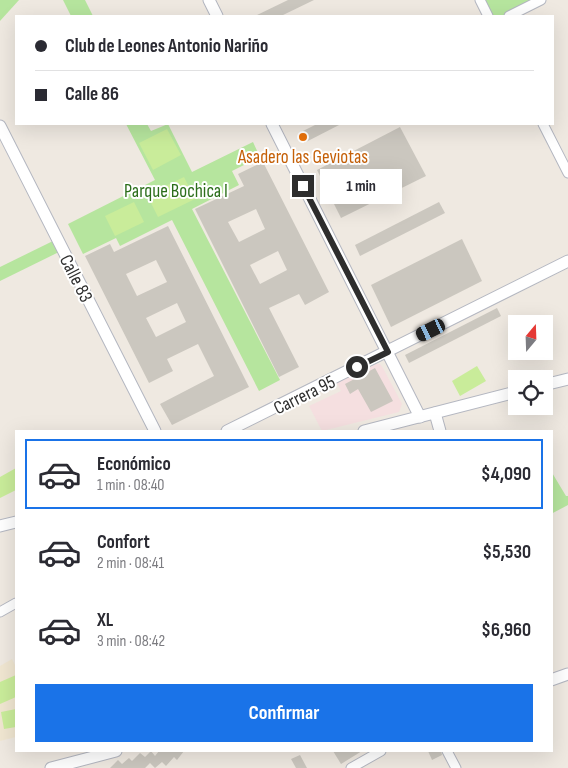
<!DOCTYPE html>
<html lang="es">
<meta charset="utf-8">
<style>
body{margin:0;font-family:"Sofia Sans Condensed",sans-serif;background:#f2f2f3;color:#2b2b33;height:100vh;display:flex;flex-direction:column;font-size:19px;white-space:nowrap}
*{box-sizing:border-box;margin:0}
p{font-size:16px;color:#7c7c81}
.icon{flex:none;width:28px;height:28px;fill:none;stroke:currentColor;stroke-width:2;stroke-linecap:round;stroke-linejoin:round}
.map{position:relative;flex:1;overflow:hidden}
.details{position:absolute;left:15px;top:430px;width:538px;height:322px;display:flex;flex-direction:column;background:#fff;border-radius:0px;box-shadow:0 5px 20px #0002}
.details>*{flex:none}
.hud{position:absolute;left:15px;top:15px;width:539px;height:110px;border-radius:0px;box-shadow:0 5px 20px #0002;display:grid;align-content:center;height:110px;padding:0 20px;background:#fff}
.needle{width:32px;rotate:19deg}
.tools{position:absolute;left:508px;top:315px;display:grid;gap:10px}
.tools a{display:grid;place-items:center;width:45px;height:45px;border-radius:0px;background:#fff;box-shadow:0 5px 20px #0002;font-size:25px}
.end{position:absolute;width:22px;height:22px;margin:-11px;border:6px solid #2e2e2e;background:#fff;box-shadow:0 0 0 2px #fff}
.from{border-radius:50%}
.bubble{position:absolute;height:35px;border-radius:0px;background:#fff;box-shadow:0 5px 20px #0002;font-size:16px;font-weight:700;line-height:35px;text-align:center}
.car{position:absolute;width:15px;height:30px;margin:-15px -8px;border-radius:6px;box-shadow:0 0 4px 1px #0007;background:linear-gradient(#222 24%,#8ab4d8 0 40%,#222 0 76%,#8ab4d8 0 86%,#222 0)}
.hud b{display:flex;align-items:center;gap:18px;height:48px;font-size:19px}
.hud b+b{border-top:1px solid #e1e1e2}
.hud i{width:12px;height:12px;background:#2b2b33}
ul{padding:9px 0 0;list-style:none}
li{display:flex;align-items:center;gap:15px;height:70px;margin:0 10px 8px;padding:0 10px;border:2px solid transparent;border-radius:0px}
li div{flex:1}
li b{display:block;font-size:19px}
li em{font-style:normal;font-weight:700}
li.selected{border-color:#1a73e8}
li>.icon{width:45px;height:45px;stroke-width:1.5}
.primary-button{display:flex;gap:10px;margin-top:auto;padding:10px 20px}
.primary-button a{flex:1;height:58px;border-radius:0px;background:#1a73e8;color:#fff;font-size:20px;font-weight:700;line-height:58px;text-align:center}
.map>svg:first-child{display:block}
.education{fill:#f0e6d1}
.medical{fill:#f5dfe0}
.green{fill:#b6e59e}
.pitch{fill:#c9ec9a}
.building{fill:#cbc7bf;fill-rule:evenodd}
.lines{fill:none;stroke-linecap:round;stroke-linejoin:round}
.street-casing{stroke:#b4b7c1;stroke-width:11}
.secondary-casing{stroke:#b4b7c1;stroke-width:13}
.street{stroke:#fff;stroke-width:9}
.secondary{stroke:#fff;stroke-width:11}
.route{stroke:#2e2e2e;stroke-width:6}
.food-dot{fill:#e8710a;stroke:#fff;stroke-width:2}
.labels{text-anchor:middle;stroke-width:4;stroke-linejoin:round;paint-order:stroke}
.food-label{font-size:19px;fill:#c56008;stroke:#fff}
.park-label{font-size:19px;fill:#2c6e1b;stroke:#fff}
.street-label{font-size:19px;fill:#2e2e2e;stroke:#fff}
</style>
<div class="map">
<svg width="568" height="768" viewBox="0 0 568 768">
<rect width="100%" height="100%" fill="#efe9e1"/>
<!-- education -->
<polygon class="education" points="12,659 16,667 16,737 0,741 0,666"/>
<!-- medical -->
<polygon class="medical" points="376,364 380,364 383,368 402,404 399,412 322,431 309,406 341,391 337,383"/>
<!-- green -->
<g class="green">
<polygon points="0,0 19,0 0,21"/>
<polygon points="63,0 85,0 93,16 71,16"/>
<polygon points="481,0 540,0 507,16 489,16"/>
<polygon points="126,124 147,124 151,131 168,124 192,172 253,142 260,157 232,171 239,185 192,209 280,380 259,391 172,220 120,246 116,238 83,254 68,224 155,180"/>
<polygon points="55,240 61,251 0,281 0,267"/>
<polygon points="551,471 566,496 568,496 568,505 551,514"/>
</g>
<!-- pitch -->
<g class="pitch">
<polygon points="167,129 181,155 153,170 139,143"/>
<polygon points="184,177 195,199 158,217 147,195"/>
<polygon points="134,202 144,222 115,236 105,216"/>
<polygon points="477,366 486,381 460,396 452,381"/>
<polygon points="16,468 16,490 0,498 0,477"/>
<polygon points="16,675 16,697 0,704 0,682"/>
<polygon points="16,709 16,727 4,729 1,712"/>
</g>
<!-- building -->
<g class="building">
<polygon points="288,0 314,0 281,16 255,16"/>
<polygon points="317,124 341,124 304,143 299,133"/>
<polygon points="400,127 426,176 341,218 317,170"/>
<path d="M 263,162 L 329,292 L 305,305 L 299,294 L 269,308 L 299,367 L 279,377 L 195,209 L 244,186 L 238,174 ZM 256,209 L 265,229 L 239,242 L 228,222 ZM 278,251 L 287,270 L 260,284 L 250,265 Z"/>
<polygon points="439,202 445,213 360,256 355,245"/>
<path d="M 168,226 L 249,387 L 172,425 L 160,404 L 214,376 L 198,344 L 167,359 L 173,371 L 149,383 L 85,256 L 110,244 L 114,252 ZM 156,260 L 167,282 L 137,296 L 126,274 ZM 177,303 L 186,322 L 156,337 L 146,318 Z"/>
<polygon points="462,239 482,281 391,327 371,285"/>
<polygon points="497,308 501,316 409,363 405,355"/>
<polygon points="375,368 393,401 371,412 358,389 350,394 345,384"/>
<polygon points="151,751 155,756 159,751 184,751 177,760 174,757 166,766 162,762 155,768 150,763 145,768 110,768 118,760 122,764 129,758 132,761 140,753 145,757"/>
<polygon points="333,751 362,751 341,764"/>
<polygon points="428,751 441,751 442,755 432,760"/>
<polygon points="300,755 307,768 296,768 291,759"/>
</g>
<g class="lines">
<defs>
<g id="street">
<polyline points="480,0 488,16"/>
<polyline points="509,16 541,0"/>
<polyline points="543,124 568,173"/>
<polyline points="0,612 16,603"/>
<polyline points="447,751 456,768"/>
<polyline points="351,768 381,751"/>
</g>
<g id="secondary">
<polyline points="209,0 217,16"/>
<polyline points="272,124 420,417"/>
<polyline points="0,126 155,431"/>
<polyline points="544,385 568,379"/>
<polyline points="435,413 440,431"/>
<polyline points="227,431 568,261"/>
<polyline points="364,431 516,392"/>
<polyline points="0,526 16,522"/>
<polyline points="551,680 568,674"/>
<polyline points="51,768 116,751"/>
</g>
</defs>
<!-- street casing -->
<use href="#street" class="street-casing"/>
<!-- secondary casing -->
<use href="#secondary" class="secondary-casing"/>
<!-- street -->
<use href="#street" class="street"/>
<!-- secondary -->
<use href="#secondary" class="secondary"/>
</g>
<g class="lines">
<!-- route -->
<polyline class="route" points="303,186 388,352 357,367"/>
</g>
<!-- markers -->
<circle class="food-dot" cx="303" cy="137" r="5"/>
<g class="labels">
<!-- food labels -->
<g class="food-label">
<text x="303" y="163">Asadero las Geviotas</text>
</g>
<!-- park labels -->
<g class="park-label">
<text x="176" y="197">Parque Bochica I</text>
</g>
<!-- street labels -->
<g class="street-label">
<text transform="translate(77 278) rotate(63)" y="7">Calle 83</text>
<text transform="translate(304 394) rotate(-26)" y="7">Carrera 95</text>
</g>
</g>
</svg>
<div class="tools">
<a><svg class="needle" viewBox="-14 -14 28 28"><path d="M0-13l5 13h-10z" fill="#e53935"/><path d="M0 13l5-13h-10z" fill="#7c7c81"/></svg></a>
<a><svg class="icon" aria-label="locate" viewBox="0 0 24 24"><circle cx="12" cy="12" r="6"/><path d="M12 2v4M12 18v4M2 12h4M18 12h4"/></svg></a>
</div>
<i class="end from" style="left:357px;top:367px"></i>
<i class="end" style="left:303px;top:186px"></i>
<div class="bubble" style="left:320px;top:169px;width:82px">1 min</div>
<i class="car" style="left:431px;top:330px;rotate:244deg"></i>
<div class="hud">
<b><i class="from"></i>Club de Leones Antonio Nariño</b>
<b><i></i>Calle 86</b>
</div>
<section class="details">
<ul>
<li class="selected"><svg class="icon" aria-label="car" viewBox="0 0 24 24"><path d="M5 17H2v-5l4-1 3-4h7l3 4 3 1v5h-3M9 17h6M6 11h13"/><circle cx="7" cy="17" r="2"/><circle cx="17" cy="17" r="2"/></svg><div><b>Económico</b><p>1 min · 08:40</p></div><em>$4,090</em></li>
<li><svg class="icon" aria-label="car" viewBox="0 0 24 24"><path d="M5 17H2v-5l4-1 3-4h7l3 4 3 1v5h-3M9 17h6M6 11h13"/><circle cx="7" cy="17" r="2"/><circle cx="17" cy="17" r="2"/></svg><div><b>Confort</b><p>2 min · 08:41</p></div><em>$5,530</em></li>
<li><svg class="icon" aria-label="car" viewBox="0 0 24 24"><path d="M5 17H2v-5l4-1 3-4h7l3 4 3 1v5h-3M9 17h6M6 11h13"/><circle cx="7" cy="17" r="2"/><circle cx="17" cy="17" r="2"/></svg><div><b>XL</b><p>3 min · 08:42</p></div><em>$6,960</em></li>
</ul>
<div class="primary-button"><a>Confirmar</a></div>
</section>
</div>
